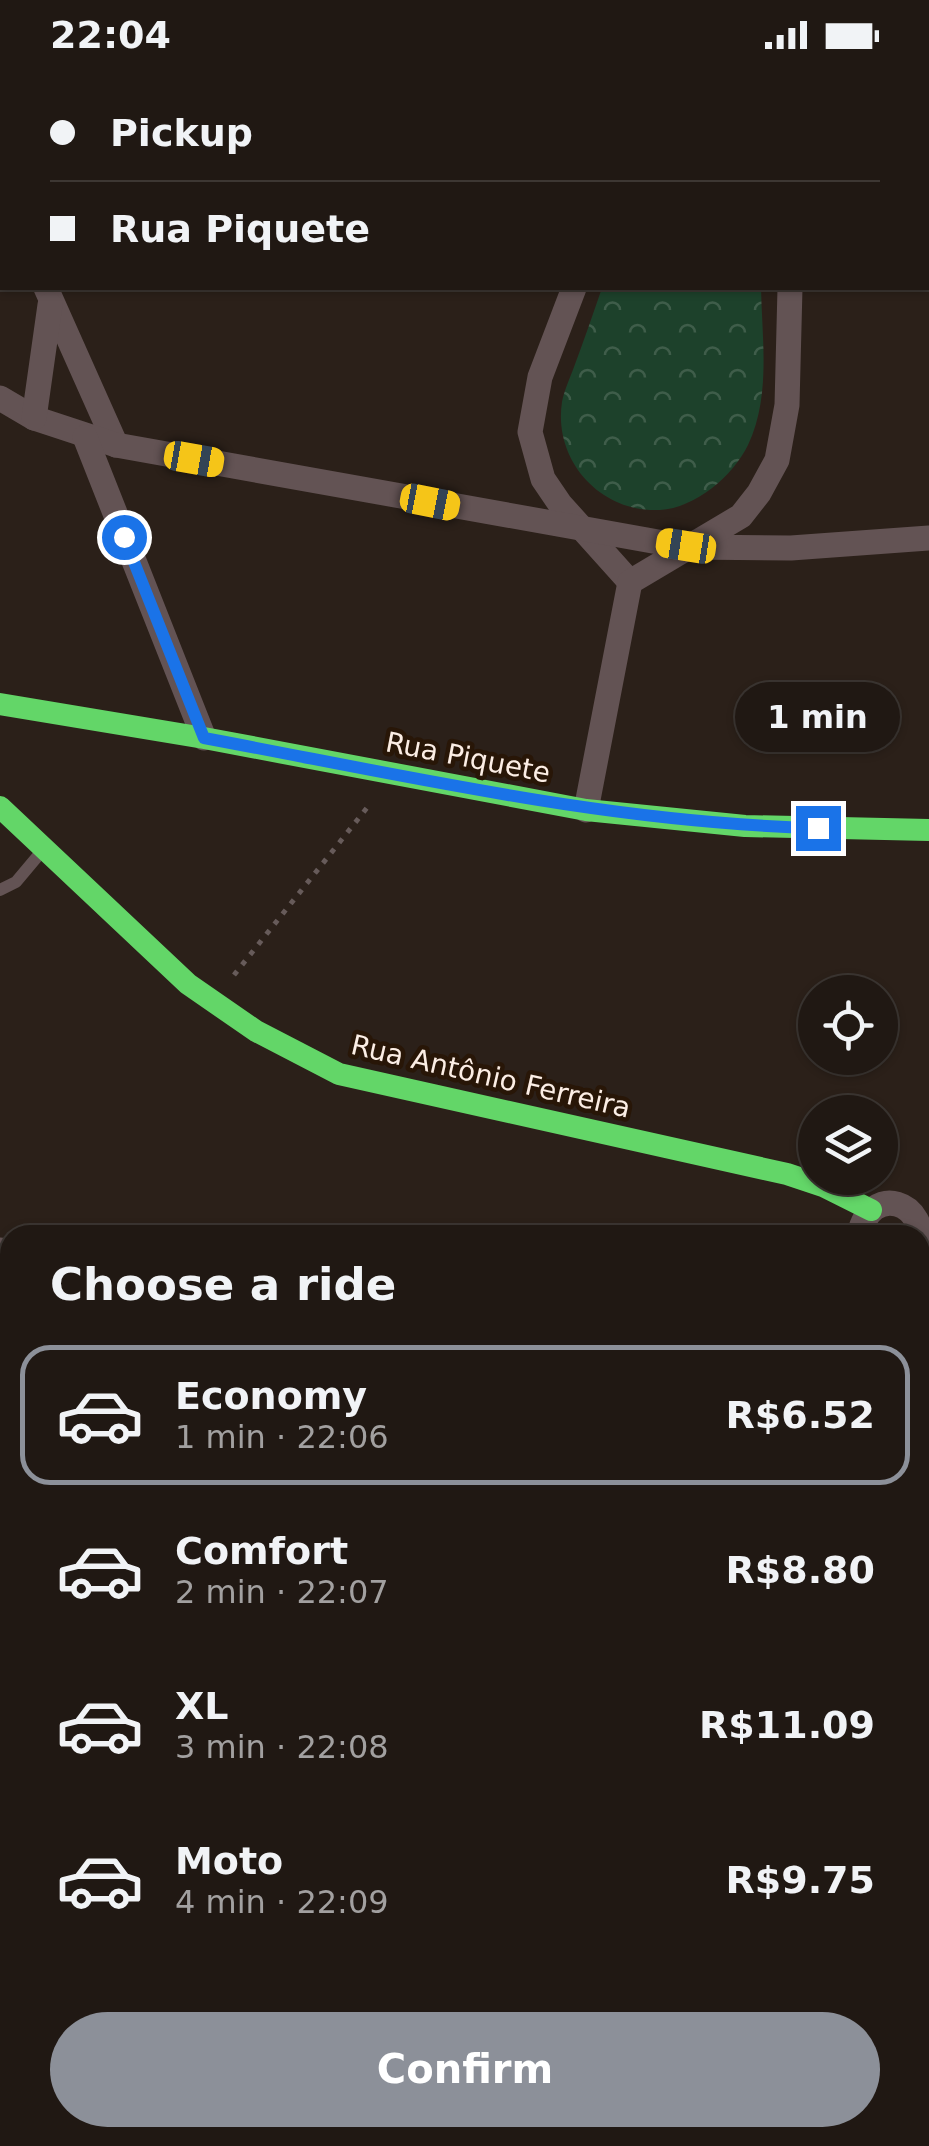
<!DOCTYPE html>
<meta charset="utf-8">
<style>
body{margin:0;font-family:"DejaVu Sans",sans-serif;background:#28211c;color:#f1f3f6;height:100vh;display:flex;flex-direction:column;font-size:38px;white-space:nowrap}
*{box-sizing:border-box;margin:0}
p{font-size:32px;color:#a2a0a0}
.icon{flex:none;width:55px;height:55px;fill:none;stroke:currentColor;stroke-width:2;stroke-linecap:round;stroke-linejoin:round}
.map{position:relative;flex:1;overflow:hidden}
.details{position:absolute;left:0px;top:1155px;width:930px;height:922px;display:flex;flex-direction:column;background:#201813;border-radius:30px 30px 0 0;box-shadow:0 2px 8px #0004,0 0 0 2px #3d3733}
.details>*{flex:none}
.banner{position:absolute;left:0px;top:0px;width:930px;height:220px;box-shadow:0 2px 8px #0004,0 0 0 2px #3d3733;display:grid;align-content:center;height:220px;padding:0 50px;background:#201813}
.controls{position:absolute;left:798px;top:905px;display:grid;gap:20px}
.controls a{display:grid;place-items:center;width:100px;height:100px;border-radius:50%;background:#201813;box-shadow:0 2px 8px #0004,0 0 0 2px #3d3733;font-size:50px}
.end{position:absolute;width:45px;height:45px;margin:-22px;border:12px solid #1a73e8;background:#fff;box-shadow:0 0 0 5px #fff}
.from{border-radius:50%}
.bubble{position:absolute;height:70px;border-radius:35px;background:#201813;box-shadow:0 2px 8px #0004,0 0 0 2px #3d3733;font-size:32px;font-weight:700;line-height:70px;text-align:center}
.car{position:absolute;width:30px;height:60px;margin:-30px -15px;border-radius:12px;box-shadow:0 0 8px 2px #0007;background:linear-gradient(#f5c518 24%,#345 0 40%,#f5c518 0 76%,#345 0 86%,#f5c518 0)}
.banner b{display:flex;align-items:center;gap:35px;height:95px;font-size:38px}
.banner b+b{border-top:2px solid #3d3733}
.banner i{width:25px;height:25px;background:#f1f3f6}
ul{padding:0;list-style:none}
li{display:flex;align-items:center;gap:30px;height:140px;margin:0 20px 15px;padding:0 30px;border:5px solid transparent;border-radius:30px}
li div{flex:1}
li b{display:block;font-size:38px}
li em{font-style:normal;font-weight:700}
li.on{border-color:#8c9099}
li>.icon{width:90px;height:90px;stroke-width:1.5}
h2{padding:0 50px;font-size:45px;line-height:120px}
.action{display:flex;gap:20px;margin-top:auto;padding:20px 50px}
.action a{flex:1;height:115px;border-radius:60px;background:#8c9099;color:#fff;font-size:40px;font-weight:700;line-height:115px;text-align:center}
.status{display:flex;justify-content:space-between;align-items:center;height:70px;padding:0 50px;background:#201813;direction:ltr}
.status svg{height:28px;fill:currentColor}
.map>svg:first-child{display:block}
.forest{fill:url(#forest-crowns)}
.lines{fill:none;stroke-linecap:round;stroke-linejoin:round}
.stream{stroke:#0a1514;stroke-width:9}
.path{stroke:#675b5a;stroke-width:5;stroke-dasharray:5 8;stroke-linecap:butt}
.lane{stroke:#635354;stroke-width:12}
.street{stroke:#635354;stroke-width:25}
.fast{stroke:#63d668;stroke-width:22}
.route{stroke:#1a73e8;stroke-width:12}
.labels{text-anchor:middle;stroke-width:9;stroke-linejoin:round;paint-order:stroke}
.street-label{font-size:28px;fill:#fceee5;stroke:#281607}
</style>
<div class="status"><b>22:04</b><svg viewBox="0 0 49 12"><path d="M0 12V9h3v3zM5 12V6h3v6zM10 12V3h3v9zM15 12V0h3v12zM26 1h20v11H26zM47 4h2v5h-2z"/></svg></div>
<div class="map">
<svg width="929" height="2076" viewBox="0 0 929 2076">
<defs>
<pattern id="forest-crowns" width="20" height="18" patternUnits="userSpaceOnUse" patternTransform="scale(2.5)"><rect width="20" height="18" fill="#1d412b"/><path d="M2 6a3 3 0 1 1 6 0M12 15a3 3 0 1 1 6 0" fill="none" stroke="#3f5d4a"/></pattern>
</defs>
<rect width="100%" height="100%" fill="#2b2019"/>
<!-- forest -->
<path class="forest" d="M 602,218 L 761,218 C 762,270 771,326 748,375 C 733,406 695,438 660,440 C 601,443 553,391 562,332 C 564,321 570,308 574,297 C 584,270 593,244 602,218 Z"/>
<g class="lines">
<!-- stream -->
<g class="stream">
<polyline points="0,1394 10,1398"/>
<polyline points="920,1713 929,1713"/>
</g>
<!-- path -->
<polyline class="path" points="234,905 370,734"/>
<!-- lane -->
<g class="lane">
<polyline points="0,820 16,812 42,781"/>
<polyline points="0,1703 10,1701"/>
<polyline points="920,1791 929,1794"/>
<polyline points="0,1948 10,1946"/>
<polyline points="920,1965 929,1963"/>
<polyline points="861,2068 863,2076"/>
</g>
<!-- street -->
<g class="street">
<polyline points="583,0 597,2"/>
<polyline points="656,2 657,0"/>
<polyline points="787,2 787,0"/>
<polyline points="0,55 2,64"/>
<polyline points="928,56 929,56"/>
<polyline points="46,218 116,375"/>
<polyline points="574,218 540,307 530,362 543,409 560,434 630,512"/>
<polyline points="0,328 34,348 116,375 686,477 791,478 929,468"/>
<polyline points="34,348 50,235"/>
<polyline points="85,367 204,668"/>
<polyline points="586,740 630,512 741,446 759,423 777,390 787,335 790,218"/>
<path d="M 859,1165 C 871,1112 929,1131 920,1180"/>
<polyline points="0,1180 10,1185"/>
<polyline points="920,1615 929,1612"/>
<polyline points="920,2031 929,2022"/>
<polyline points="879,2076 886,2068"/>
</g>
<!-- fast -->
<g class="fast">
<polyline points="0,634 204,668 586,740 745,756 929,760"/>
<polyline points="0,737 188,914 256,961 339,1004 787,1104 823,1116 871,1140"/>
</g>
</g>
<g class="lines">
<!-- route -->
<path class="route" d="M 124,467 L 204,668 C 408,706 610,753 818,758"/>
</g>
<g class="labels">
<!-- street labels -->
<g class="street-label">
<text transform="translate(468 687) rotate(11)" y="10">Rua Piquete</text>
<text transform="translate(491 1006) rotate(13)" y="10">Rua Antônio Ferreira</text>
</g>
</g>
</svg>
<div class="controls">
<a><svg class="icon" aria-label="locate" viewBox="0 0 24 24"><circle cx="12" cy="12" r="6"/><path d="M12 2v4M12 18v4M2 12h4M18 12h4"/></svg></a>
<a><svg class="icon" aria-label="layers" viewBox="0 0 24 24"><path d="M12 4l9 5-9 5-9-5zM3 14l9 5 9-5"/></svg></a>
</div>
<i class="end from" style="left:124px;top:467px"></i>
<i class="end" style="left:818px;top:758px"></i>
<div class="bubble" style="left:735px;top:612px;width:165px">1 min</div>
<i class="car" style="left:194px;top:389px;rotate:100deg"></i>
<i class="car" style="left:430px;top:432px;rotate:101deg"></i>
<i class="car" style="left:686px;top:476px;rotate:279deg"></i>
<div class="banner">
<b><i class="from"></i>Pickup</b>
<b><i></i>Rua Piquete</b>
</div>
<section class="details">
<h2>Choose a ride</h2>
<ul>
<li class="on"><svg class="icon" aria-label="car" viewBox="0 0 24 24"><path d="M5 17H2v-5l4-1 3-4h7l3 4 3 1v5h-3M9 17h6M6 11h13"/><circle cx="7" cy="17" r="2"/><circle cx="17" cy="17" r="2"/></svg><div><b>Economy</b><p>1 min · 22:06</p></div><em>R$6.52</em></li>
<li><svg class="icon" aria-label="car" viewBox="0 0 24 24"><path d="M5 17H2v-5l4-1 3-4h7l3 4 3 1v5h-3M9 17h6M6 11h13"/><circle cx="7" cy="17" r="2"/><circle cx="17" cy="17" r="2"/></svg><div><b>Comfort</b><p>2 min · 22:07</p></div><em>R$8.80</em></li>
<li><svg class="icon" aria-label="car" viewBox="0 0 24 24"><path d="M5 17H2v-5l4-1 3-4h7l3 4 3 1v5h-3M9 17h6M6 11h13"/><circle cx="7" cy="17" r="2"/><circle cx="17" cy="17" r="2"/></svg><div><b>XL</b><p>3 min · 22:08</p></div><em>R$11.09</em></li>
<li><svg class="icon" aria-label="car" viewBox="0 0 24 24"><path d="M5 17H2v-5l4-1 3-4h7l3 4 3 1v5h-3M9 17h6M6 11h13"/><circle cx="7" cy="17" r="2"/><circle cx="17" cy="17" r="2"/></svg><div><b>Moto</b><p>4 min · 22:09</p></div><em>R$9.75</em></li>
</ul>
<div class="action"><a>Confirm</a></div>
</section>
</div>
